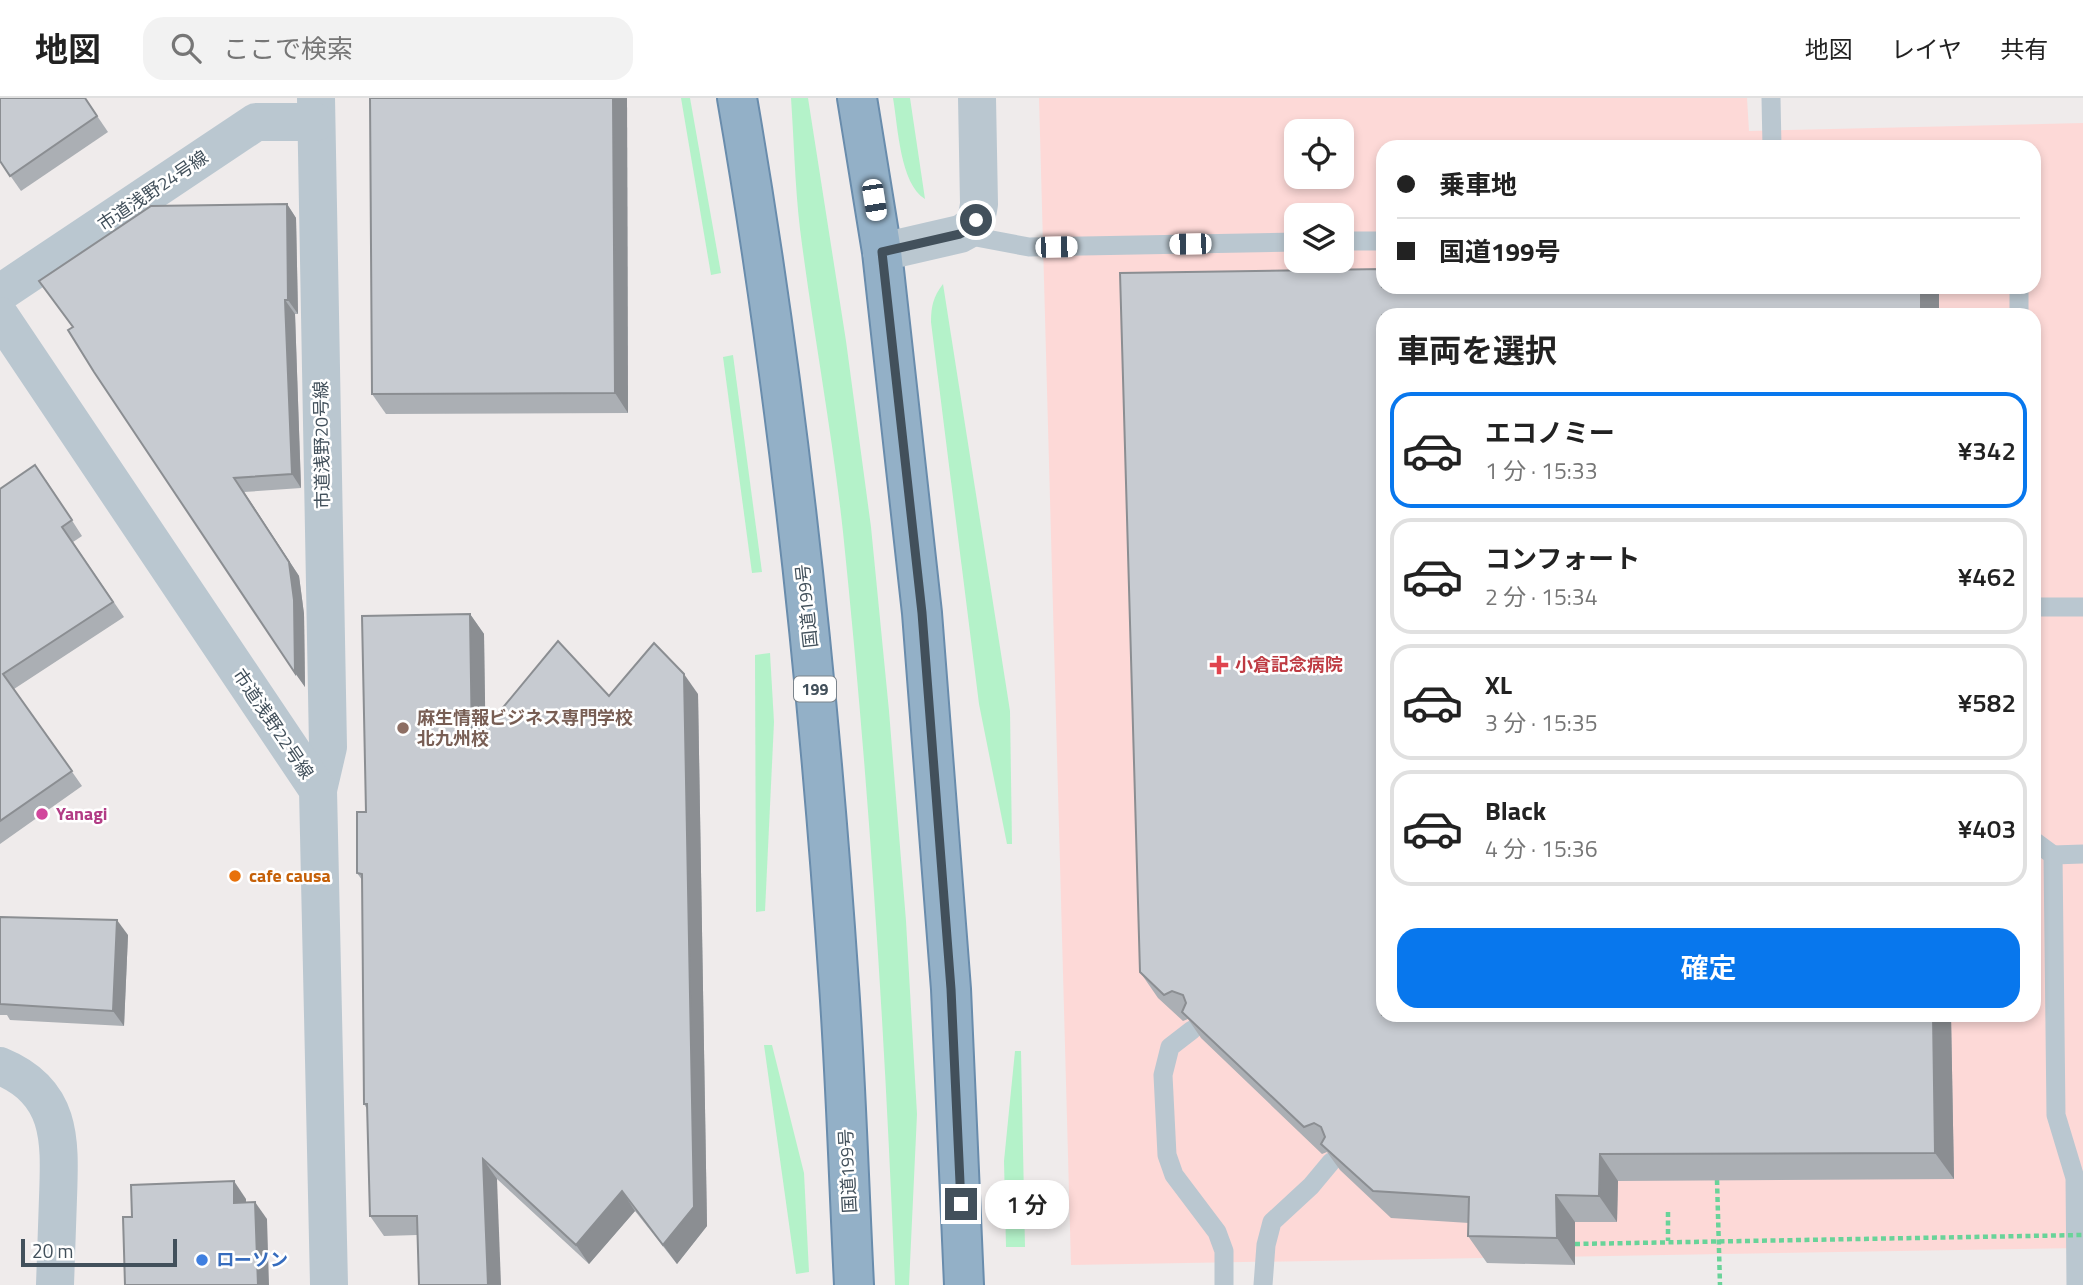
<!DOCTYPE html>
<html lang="ja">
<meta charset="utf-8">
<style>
body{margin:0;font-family:"Titillium Web","Noto Sans JP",sans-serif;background:#f2f2f2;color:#222;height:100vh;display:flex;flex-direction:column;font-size:26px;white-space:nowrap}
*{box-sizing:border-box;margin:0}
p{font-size:23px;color:#767676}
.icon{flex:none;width:38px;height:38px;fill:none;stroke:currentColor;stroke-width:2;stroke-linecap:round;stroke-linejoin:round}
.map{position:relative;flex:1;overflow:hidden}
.sheet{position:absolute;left:1376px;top:210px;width:665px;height:714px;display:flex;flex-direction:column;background:#fff;border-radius:21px;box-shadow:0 4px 10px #0003}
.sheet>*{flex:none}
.top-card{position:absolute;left:1376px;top:42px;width:665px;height:154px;border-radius:21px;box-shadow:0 4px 10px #0003;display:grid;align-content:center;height:154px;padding:0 21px;background:#fff}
.controls{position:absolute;left:1284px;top:21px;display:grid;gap:14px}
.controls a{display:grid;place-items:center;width:70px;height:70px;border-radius:14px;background:#fff;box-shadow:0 4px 10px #0003;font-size:35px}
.scale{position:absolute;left:21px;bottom:18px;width:156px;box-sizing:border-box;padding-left:7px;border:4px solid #42505b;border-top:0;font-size:19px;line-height:24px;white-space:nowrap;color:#42505b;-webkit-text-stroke:5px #fff;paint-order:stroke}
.end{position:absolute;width:32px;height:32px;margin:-16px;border:9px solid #42505b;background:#fff;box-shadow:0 0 0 4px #fff}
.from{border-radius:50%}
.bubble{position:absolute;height:49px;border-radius:21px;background:#fff;box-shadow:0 4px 10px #0003;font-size:23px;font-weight:600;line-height:49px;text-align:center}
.car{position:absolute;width:21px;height:42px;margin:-21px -10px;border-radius:9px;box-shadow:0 0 5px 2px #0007;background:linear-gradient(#fff 24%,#345 0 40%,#fff 0 76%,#345 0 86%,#fff 0)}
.top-card b{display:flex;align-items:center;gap:24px;height:66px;font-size:26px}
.top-card b+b{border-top:2px solid #e0e0e0}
.top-card i{width:18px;height:18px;background:#222}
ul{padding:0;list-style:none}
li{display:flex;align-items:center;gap:21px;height:116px;margin:0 14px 10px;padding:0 7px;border:4px solid #e0e0e0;border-radius:21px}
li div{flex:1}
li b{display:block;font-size:26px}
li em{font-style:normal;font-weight:600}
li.current{border-color:#0877ed}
li>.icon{width:63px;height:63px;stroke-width:1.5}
h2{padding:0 21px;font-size:32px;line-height:84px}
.button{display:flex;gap:14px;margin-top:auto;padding:14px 21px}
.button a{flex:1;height:80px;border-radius:21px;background:#0877ed;color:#fff;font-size:28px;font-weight:600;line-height:80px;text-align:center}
header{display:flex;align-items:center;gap:42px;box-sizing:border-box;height:98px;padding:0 35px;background:#fff;border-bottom:2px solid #e0e0e0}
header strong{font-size:33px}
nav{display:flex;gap:38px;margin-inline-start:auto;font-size:24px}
.search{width:490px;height:63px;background:#f2f2f2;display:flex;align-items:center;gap:18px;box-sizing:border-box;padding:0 24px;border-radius:21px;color:#767676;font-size:26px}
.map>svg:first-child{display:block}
.medical{fill:#fdd9d7;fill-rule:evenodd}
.green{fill:#b4f2c9}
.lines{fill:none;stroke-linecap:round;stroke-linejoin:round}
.trunk-casing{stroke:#698cac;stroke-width:42}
.path{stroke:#69d399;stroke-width:4.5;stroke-dasharray:5 3.5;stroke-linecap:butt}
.service{stroke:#bac7d0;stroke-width:19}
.minor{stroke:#bac7d0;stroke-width:38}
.tertiary{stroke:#bac7d0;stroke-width:38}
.trunk{stroke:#93b0c7;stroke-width:38}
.path-bridge{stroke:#69d399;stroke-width:4.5;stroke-dasharray:5 3.5;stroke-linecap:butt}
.wall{fill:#abafb4}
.shaded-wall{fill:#8b8e92}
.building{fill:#c7cbd1;stroke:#8b8e92;stroke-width:2}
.route{stroke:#42505b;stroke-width:9}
.health-dot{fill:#e0444e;stroke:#fff;stroke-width:2.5}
.education-dot{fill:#8d6e63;stroke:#fff;stroke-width:2.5}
.hotel-dot{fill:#d1479c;stroke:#fff;stroke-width:2.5}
.food-dot{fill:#e8710a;stroke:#fff;stroke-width:2.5}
.shop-dot{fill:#3f7fe0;stroke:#fff;stroke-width:2.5}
.labels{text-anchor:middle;stroke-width:5;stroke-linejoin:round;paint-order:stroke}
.shield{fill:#fff;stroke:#7b848c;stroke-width:2}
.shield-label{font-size:16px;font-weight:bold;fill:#42505b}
.street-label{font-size:18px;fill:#42505b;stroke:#fff}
.health-label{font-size:18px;font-weight:bold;fill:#be3a42;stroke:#fff;text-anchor:start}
.education-label{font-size:18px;font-weight:bold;fill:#785e54;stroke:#fff;text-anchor:start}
.hotel-label{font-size:18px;font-weight:bold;fill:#b23c85;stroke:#fff;text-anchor:start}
.food-label{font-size:18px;font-weight:bold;fill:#c56008;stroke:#fff;text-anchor:start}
.shop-label{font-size:18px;font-weight:bold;fill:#366cbe;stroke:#fff;text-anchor:start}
</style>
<header>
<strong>地図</strong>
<div class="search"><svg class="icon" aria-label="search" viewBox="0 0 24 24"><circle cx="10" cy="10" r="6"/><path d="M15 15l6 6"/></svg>ここで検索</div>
<nav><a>地図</a><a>レイヤ</a><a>共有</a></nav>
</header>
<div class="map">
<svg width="2083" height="1187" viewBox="0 0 2083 1187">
<rect width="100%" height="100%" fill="#efebeb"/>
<!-- medical -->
<path class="medical" d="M 1039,0 L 1747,0 L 1749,33 L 2083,25 L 2083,1150 L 1071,1167 ZM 1297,33 L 1342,33 L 1342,79 L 1297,79 ZM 1382,49 L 2034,49 L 2034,189 L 1382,189 ZM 1297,117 L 1342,117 L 1342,163 L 1297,163 ZM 1382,217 L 2034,217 L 2034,917 L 1382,917 Z"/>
<!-- green -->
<g class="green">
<polygon points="681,0 690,0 721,175 711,177"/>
<path d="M 791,0 L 808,0 L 846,243 L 871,429 L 889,613 L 906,823 L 917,1016 L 909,1187 L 895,1187 C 885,936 869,684 843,434 C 832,333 813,233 800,131 C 795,88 794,44 791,0 Z"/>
<path d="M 893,0 L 910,0 L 925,101 C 900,86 898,29 893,0 Z"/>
<path d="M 943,186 L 1010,613 L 1012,746 L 1007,746 L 979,606 L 931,224 C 931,209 933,199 943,186 Z"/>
<polygon points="733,257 762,474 752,475 723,259"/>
<polygon points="770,555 774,624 765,813 756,814 755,557"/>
<polygon points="764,947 772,947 804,1075 809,1174 796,1176"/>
<polygon points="1015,953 1021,953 1025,1149 1006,1149 1004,1063"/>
</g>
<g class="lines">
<defs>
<g id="trunk">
<path d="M 737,0 C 788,294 819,590 839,887 C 846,987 849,1087 854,1187"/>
<polyline points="857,0 882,154 922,515 951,891 964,1187"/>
</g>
</defs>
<!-- trunk casing -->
<use href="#trunk" class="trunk-casing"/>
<!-- path -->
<g class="path">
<polyline points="1717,1082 1720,1187"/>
<polyline points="1668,1114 1668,1143"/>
</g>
<!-- service -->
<g class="service">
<polyline points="1771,0 1772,49"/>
<polyline points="960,136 1029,149 1297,144"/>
<polyline points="1342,143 1382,143"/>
<polyline points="2019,189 2019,217"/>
<polyline points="2034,509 2083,509"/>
<polyline points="2034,743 2053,757 2056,1017 2075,1080 2076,1187"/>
<polyline points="2053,757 2083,756"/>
<polyline points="1192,932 1170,949 1163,977 1167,1057 1174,1077 1217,1134 1224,1153 1224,1187"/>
<polyline points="1263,1187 1266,1147 1272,1124 1311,1088 1331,1064"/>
</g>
<!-- minor -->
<g class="minor">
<polyline points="316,0 328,649 318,692"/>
<path d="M 882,154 L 960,136 C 975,129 977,121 979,106 L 977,0"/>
<polyline points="0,195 256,24 316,24"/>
</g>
<!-- tertiary -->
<g class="tertiary">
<polyline points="0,218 318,692 329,1187"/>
<path d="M 0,968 C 63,994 60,1043 58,1100 C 57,1129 56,1158 55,1187"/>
</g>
<!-- trunk -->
<use href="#trunk" class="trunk"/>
<!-- path-bridge -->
<polyline class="path-bridge" points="1575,1146 2083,1137"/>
</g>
<!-- wall -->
<g class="wall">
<polygon points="85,0 108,34 21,93 0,63"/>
<polygon points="370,0 627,0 628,315 386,316 372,296"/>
<polygon points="287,106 296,120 298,216 295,216 301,390 244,394 299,478 304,516 305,589 68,232"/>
<polygon points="1382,171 1382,189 1938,189 1939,190 1939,217 1382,217 1382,917 1951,917 1954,1081 1618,1083 1617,1124 1575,1124 1575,1167 1487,1165 1468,1138 1469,1125 1391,1120 1340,1072 1327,1054 1322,1056 1201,940 1188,921 1183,923 1158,900 1140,874 1120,175"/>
<polygon points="46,382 82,438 73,444 124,519 14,591 82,688 0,746 0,391"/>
<polygon points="470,516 484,536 485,631 609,598 698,596 707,1128 677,1166 635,1113 589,1166 497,1081 417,1137 384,1138 370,1118 367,1011 364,1006 362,782 357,775 366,714"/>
<polygon points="0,819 128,837 124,928 10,922 7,917 0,917"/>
</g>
<!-- shaded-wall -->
<g class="shaded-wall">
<polygon points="613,0 627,0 628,315 615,295"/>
<polygon points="287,106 296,120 298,216 288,202"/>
<polygon points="1921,189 1938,189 1939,190 1939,217 1921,217"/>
<polygon points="285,202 295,216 301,390 292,376"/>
<polygon points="244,394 299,478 304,516 305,589 295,575"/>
<polygon points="470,516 484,536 486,666 472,647"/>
<polygon points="684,576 698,596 707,1128 677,1166 663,1147"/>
<polygon points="117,822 128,837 124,928 113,913"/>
<polygon points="1933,917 1951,917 1954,1081 1935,1055"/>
<polygon points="1600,1056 1618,1083 1617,1124 1599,1098"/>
<polygon points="483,1061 497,1081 501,1187 488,1187"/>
<polygon points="234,1083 246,1101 246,1122 234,1105"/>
<polygon points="622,1093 635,1113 589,1166 576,1147"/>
<polygon points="1556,1097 1575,1124 1575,1167 1557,1140"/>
<polygon points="255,1104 267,1121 269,1187 258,1187"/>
</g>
<!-- building -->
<g class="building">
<polygon points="0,0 85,0 97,18 10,78 0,63"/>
<polygon points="370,0 613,0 615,295 372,296"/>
<polygon points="287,106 288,202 285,202 292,376 234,380 289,464 294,502 295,575 94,274 68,232 73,229 39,183 151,108"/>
<polygon points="1382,171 1382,189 1921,189 1921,217 1382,217 1382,917 1933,917 1935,1055 1600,1056 1599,1098 1556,1097 1557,1140 1468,1138 1469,1099 1373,1093 1321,1046 1325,1039 1321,1029 1314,1025 1304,1029 1182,914 1186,905 1183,897 1172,893 1164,897 1140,874 1120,175"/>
<polygon points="35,367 72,422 62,429 113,504 3,576 72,673 0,723 0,391"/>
<polygon points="470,516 472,647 558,543 609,598 654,545 684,576 694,1109 663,1147 622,1093 576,1147 483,1061 488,1187 419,1187 417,1118 370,1118 367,1006 364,1006 362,776 357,775 357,714 366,714 362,518"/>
<polygon points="0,819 117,822 113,913 0,906"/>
<polygon points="234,1083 234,1105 255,1104 258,1187 125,1187 123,1119 132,1119 131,1087"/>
</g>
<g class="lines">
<!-- route -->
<polyline class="route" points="961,1106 951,891 922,515 882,154 960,136 971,131 976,122"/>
</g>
<!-- markers -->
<path class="health-dot" d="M1215.5 556.5h7v7h7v7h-7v7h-7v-7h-7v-7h7z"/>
<circle class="education-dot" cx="403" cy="630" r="7"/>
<circle class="hotel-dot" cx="42" cy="716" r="7"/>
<circle class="food-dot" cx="235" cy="778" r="7"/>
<circle class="shop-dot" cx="202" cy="1162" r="7"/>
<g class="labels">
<!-- shield labels -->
<rect class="shield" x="794" y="578.5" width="42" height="25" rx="5"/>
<g class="shield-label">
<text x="815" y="597">199</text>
</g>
<!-- street labels -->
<g class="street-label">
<text transform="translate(153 93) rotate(-34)" y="6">市道浅野24号線</text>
<text transform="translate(322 347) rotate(-91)" y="6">市道浅野20号線</text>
<text transform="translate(807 508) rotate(-96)" y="6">国道199号</text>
<text transform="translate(273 626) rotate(56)" y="6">市道浅野22号線</text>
<text transform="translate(848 1073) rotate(-93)" y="6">国道199号</text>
</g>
<!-- health labels -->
<g class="health-label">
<text x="1235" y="573">小倉記念病院</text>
</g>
<!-- education labels -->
<g class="education-label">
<text x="417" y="626">麻生情報ビジネス専門学校<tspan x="417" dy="21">北九州校</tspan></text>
</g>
<!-- hotel labels -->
<g class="hotel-label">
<text x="56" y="722">Yanagi</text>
</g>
<!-- food labels -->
<g class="food-label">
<text x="249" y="784">cafe causa</text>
</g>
<!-- shop labels -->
<g class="shop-label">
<text x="216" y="1168">ローソン</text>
</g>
</g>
</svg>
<div class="controls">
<a><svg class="icon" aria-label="locate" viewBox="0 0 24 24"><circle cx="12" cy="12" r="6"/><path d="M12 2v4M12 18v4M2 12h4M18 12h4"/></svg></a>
<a><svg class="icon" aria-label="layers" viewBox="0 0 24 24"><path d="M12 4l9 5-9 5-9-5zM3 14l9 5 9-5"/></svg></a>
</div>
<div class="scale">20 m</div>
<i class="end from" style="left:976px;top:122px"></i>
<i class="end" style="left:961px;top:1106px"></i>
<div class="bubble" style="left:985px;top:1082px;width:84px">1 分</div>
<i class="car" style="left:874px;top:102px;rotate:171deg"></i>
<i class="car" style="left:1190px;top:146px;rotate:269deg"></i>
<i class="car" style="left:1056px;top:149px;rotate:89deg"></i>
<div class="top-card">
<b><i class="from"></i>乗車地</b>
<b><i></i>国道199号</b>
</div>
<section class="sheet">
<h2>車両を選択</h2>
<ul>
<li class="current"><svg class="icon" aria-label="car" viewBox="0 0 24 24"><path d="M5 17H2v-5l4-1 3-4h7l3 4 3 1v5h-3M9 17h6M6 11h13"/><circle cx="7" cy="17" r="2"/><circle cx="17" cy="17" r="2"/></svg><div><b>エコノミー</b><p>1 分 · 15:33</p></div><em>¥342</em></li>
<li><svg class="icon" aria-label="car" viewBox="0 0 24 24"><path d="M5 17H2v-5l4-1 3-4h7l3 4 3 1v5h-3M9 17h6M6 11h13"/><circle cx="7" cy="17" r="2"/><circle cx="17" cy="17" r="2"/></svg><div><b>コンフォート</b><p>2 分 · 15:34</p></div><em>¥462</em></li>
<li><svg class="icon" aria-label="car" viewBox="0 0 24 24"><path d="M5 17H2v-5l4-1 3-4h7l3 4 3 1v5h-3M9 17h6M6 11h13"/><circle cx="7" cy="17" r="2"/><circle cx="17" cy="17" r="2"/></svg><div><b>XL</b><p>3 分 · 15:35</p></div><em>¥582</em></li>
<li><svg class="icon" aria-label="car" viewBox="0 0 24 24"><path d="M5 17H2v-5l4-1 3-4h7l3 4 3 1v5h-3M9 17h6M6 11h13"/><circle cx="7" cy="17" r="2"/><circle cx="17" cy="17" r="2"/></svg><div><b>Black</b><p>4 分 · 15:36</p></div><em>¥403</em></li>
</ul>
<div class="button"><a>確定</a></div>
</section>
</div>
